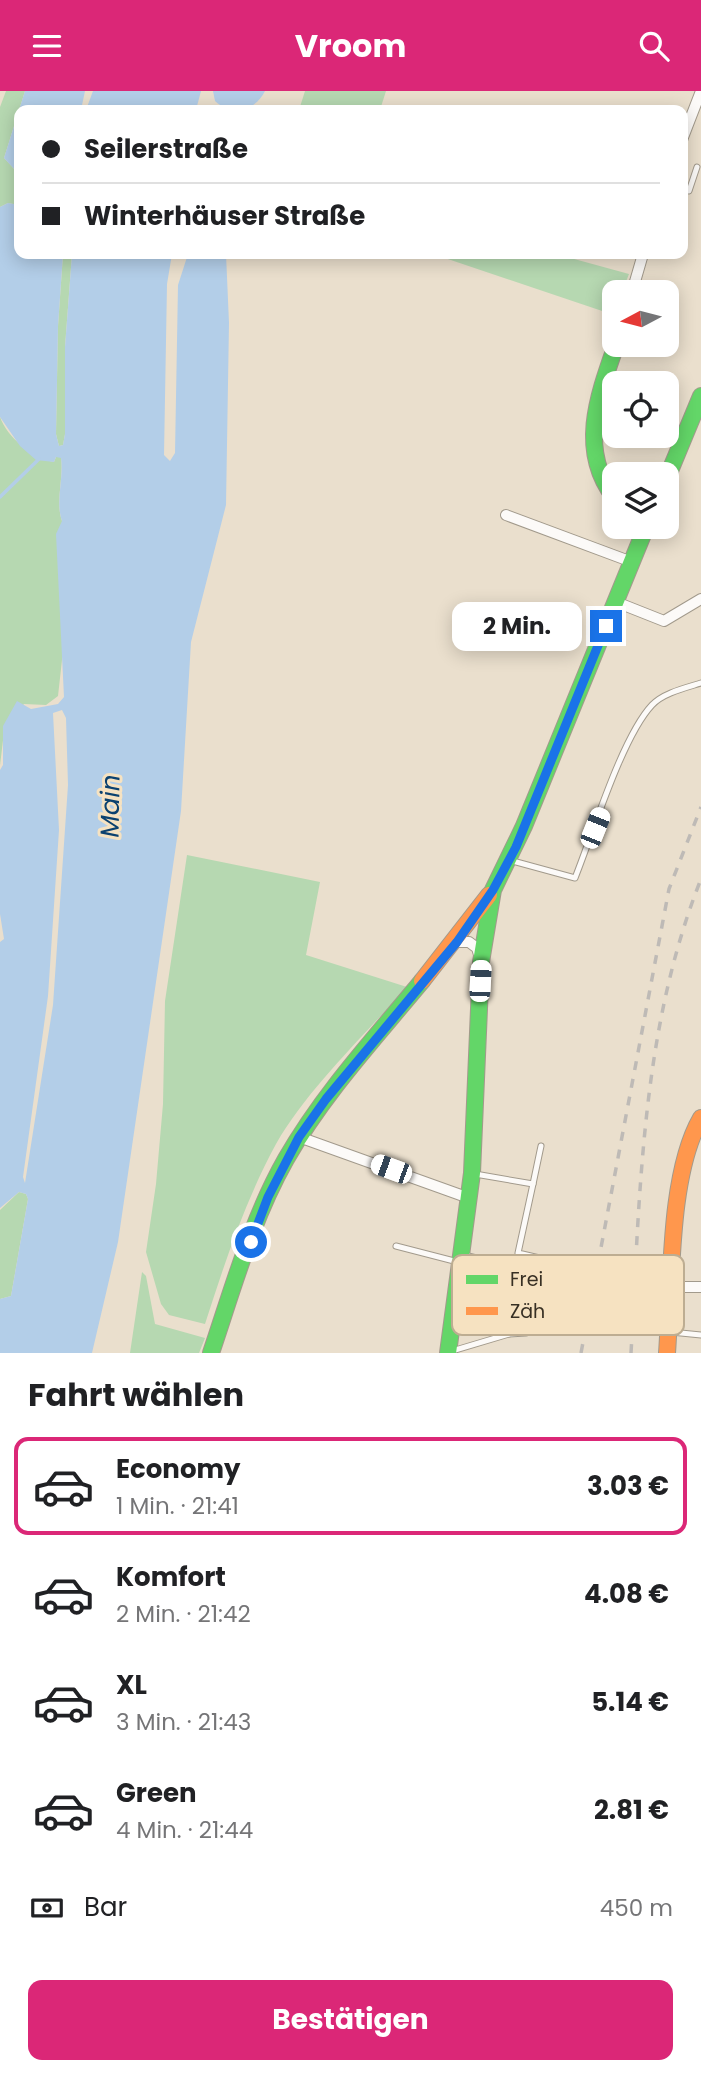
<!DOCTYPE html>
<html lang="de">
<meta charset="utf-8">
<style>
body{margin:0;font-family:Poppins,sans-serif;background:#f2f2f2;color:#202124;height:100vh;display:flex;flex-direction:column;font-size:26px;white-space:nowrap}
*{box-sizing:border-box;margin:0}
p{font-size:23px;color:#757577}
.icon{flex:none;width:38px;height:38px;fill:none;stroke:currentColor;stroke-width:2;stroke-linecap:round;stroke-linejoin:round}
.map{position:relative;height:1262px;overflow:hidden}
.side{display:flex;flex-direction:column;background:#fff;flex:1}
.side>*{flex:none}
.top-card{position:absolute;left:14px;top:14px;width:674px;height:154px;border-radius:14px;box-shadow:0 4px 18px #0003;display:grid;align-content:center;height:154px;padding:0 28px;background:#fff}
.needle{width:46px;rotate:263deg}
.fabs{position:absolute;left:602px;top:189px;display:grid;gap:14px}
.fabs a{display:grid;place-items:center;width:77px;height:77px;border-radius:14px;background:#fff;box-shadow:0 4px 18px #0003;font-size:35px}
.end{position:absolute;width:32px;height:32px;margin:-16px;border:9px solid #1a73e8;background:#fff;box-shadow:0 0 0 4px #fff}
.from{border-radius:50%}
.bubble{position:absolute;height:49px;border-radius:14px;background:#fff;box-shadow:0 4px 18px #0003;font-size:23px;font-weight:700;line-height:49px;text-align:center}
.car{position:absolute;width:21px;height:42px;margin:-21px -10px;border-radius:9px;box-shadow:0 0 5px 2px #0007;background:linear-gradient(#fff 24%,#345 0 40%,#fff 0 76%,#345 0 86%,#fff 0)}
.top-card b{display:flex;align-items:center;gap:24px;height:66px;font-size:26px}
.top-card b+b{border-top:2px solid #e0e0e0}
.top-card i{width:18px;height:18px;background:#202124}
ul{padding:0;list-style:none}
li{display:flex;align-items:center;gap:21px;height:98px;margin:0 14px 10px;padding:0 14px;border:4px solid transparent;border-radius:14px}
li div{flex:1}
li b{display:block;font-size:26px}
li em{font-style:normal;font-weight:700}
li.selected{border-color:#db2777}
li>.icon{width:63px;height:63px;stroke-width:1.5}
h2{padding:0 28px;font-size:32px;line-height:84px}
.pay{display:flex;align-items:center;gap:18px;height:77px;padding:0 28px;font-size:26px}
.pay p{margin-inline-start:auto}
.primary-button{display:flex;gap:14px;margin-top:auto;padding:14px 28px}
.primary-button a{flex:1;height:80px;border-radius:14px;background:#db2777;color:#fff;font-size:28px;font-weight:700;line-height:80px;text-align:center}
header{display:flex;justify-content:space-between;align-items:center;height:91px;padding:0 28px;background:#db2777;color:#fff;font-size:32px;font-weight:700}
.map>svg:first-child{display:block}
.green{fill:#b6d8b1}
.water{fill:#b3cee8;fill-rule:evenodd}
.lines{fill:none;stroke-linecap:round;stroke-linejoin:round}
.stream{stroke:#b3cee8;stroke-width:3.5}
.lane-casing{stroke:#a29a8c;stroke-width:7}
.street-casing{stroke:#a29a8c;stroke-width:12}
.fast-casing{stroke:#a29a8c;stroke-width:18}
.slow-casing{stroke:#a29a8c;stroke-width:18}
.lane{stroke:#fcfaf8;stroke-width:5}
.street{stroke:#fcfaf8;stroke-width:10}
.fast{stroke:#63d668;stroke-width:16}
.slow{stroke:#ff974d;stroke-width:16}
.rail{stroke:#bebab6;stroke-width:3.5;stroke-dasharray:9 9;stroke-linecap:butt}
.route{stroke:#1a73e8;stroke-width:9}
.labels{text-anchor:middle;stroke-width:6;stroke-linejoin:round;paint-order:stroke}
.water-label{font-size:26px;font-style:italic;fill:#0b416f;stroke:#f6e2c1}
.key{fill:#f6e2c1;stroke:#bdad92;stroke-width:2}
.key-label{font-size:19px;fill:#383024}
</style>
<header><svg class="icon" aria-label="menu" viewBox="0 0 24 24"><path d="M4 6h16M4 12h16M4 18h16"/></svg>Vroom<svg class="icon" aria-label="search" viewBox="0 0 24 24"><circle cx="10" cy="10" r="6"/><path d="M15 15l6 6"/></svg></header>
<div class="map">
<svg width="701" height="1262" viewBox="0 0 701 1262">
<rect width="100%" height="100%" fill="#eadfcd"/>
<!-- green -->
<g class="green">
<polygon points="6,0 25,0 4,67 15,79 16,91 19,93 19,114 8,112 0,116 0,16"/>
<polygon points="305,0 386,0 380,19 299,19"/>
<polygon points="63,163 72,163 65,256 65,343 63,354 59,355 56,343 58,235"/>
<polygon points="433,163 556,163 629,183 622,201 614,201 614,224"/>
<path d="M 0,326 C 7,346 32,367 54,371 L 56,366 L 61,366 C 64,388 55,410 62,430 L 62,569 L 58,605 L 46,614 L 24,613 C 0,638 5,642 0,674 Z"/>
<path d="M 187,764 L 320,791 L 306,864 L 407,896 C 365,944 308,997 276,1053 C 245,1110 225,1171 205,1233 L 169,1224 L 161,1213 L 146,1161 L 156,1093 L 163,1013 L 165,910 Z"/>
<polygon points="19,1101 26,1103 28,1108 11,1205 0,1208 0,1119"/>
<polygon points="142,1181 146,1185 155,1233 205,1247 199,1262 130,1262"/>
</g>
<!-- water -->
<g class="water">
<polygon points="25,0 85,0 81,19 19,19 19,93 16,91 15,79 4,67"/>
<polygon points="93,0 201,0 196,19 86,19"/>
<path d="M 213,0 L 265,0 C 255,20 232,26 215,10 Z"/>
<path d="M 8,112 L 19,114 L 19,163 L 63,163 L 58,235 L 56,343 L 59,355 L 63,354 L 65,343 L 65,256 L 72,163 L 172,163 L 167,193 L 164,364 L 170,370 L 175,362 L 178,194 L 188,163 L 226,163 L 229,232 L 226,414 L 191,551 L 181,720 L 118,1151 L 92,1262 L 0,1262 L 0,1208 L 11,1205 L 28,1108 L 26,1103 L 19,1101 L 0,1117 L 0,851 L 4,848 L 0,823 L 0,679 L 3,674 L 3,635 L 17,610 L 31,618 L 58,613 L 64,606 L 56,443 L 62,430 C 55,410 64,388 61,367 L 56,366 L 54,371 L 36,369 L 20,355 L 0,326 L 0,116 ZM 62,619 L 66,627 L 68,694 L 53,914 L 25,1092 L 23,1086 L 48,905 L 59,739 L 53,622 Z"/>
</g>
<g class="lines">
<!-- stream -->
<polyline class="stream" points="0,406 39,368"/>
<defs>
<g id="lane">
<polyline points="682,98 689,100 697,76"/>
<path d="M 509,769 L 575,787 C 593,742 622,646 652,614 C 663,602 685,597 701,592"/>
<polyline points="475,1083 533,1093 541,1055"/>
<polyline points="533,1093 518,1162 561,1172"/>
<polyline points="396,1155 458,1171"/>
<polyline points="464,1164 519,1177 509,1243"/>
<polyline points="671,1241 701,1244"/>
<polyline points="452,1260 509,1243 526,1242"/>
</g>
<g id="street">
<polyline points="682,49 701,0"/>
<polyline points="632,201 643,163"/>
<polyline points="506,424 632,471"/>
<polyline points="616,511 664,530 701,508"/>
<polyline points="457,851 469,851 477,857 480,867"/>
<polyline points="299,1046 469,1107"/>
<polyline points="671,1196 701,1196"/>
</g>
<g id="fast">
<polyline points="667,387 701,305"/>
<path d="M 614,406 C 578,359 598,305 616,254"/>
<path d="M 211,1262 C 233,1197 252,1128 286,1068 C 323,1003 375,947 422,890"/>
<polyline points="448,1262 472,1082 481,871 493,799 524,735 646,436"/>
</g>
<g id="slow">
<polyline points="422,890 489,804"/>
<path d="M 667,1262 C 672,1195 668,1084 701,1027"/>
</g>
</defs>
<!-- lane casing -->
<use href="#lane" class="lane-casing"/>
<!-- street casing -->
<use href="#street" class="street-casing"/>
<!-- fast casing -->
<use href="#fast" class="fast-casing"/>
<!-- slow casing -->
<use href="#slow" class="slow-casing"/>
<!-- lane -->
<use href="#lane" class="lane"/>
<!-- street -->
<use href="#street" class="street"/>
<!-- fast -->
<use href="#fast" class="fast"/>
<!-- slow -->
<use href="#slow" class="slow"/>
<!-- rail -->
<g class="rail">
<polyline points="581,1262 669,798 701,716"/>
<path d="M 631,1262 C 640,1102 641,939 701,788"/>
</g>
</g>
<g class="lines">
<!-- route -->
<polyline class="route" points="251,1151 268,1106 299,1046 326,1008 457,851 493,799 516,756 606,535"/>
</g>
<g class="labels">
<!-- water labels -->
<g class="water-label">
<text transform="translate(110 715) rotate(-89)" y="9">Main</text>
</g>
</g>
<!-- legend -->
<rect x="452" y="1164" width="232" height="80" rx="10" class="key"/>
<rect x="466" y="1184" width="32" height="9" fill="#63d668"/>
<rect x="466" y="1216" width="32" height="8" fill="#ff974d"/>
<g class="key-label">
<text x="510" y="1195">Frei</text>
<text x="510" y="1227">Zäh</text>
</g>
</svg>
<div class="fabs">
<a><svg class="needle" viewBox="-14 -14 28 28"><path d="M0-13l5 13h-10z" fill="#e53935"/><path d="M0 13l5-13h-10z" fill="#757577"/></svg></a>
<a><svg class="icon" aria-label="locate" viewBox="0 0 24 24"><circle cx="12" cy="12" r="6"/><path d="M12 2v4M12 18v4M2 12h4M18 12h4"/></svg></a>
<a><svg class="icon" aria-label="layers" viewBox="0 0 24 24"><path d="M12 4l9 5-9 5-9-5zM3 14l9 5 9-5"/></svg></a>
</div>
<i class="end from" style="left:251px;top:1151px"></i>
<i class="end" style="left:606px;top:535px"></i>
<div class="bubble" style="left:452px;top:511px;width:130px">2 Min.</div>
<i class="car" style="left:595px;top:737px;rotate:22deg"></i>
<i class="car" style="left:480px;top:890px;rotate:3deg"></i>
<i class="car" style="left:391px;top:1078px;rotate:290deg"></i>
<div class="top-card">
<b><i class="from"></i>Seilerstraße</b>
<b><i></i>Winterhäuser Straße</b>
</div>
</div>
<section class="side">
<h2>Fahrt wählen</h2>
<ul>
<li class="selected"><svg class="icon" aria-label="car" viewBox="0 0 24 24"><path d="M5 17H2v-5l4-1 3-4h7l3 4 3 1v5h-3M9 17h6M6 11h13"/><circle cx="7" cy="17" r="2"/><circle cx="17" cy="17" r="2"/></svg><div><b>Economy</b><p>1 Min. · 21:41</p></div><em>3.03 €</em></li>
<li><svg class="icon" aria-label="car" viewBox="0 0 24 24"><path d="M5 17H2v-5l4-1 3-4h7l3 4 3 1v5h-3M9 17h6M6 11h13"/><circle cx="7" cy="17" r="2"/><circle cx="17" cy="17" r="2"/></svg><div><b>Komfort</b><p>2 Min. · 21:42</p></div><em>4.08 €</em></li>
<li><svg class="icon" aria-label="car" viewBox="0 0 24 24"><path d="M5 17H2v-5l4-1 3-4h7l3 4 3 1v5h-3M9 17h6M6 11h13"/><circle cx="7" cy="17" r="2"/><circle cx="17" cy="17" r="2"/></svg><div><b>XL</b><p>3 Min. · 21:43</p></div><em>5.14 €</em></li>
<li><svg class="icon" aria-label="car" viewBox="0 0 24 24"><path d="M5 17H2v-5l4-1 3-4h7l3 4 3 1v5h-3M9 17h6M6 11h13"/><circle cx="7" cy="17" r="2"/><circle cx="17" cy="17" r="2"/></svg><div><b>Green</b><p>4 Min. · 21:44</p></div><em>2.81 €</em></li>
</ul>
<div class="pay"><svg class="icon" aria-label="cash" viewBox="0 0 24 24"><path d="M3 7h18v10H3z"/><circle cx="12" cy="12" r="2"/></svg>Bar<p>450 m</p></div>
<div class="primary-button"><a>Bestätigen</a></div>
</section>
